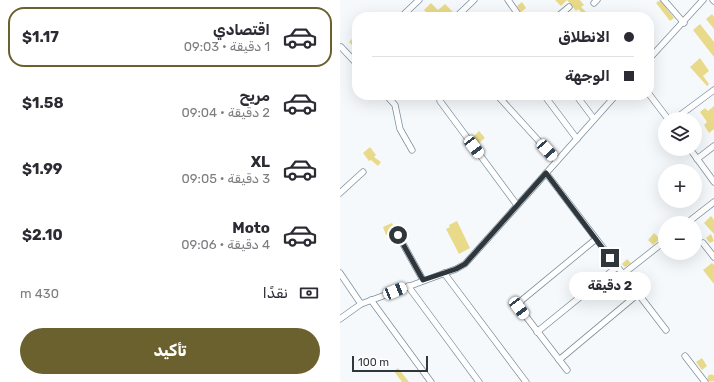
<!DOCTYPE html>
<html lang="ar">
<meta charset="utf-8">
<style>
body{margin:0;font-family:Rubik,"Noto Naskh Arabic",sans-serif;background:#f2f2f3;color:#2b2b33;direction:rtl;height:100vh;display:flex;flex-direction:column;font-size:15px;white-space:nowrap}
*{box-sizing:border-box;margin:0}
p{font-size:13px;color:#7c7c81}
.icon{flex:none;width:22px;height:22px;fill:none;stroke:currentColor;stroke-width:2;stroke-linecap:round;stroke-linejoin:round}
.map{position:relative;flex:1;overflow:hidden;direction:ltr}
.details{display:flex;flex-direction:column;background:#fff;width:340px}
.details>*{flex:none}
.top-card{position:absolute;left:12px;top:12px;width:302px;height:88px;border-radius:16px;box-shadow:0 4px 16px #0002;direction:rtl;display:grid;align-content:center;height:88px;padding:0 20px;background:#fff}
.tools{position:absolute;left:318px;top:112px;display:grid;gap:8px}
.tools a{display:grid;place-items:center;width:44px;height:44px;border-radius:50%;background:#fff;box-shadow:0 4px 16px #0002;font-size:20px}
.scale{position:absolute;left:12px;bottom:10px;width:76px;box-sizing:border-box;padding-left:4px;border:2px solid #2f373d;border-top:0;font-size:11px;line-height:14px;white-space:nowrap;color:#2f373d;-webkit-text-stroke:3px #fff;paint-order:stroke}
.end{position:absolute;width:18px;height:18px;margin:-9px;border:5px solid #2f373d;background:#fff;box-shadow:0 0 0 2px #fff}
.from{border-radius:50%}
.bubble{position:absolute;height:28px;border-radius:14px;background:#fff;box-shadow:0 4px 16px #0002;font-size:13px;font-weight:700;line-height:28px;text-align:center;direction:rtl}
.car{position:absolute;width:12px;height:24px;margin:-12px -6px;border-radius:5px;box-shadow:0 0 3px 1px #0007;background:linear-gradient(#fff 24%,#345 0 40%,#fff 0 76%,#345 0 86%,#fff 0)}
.top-card b{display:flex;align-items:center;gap:14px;height:38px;font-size:15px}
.top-card b+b{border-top:1px solid #e1e1e2}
.top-card i{width:10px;height:10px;background:#2b2b33}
ul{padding:7px 0 0;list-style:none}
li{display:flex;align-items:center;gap:12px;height:60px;margin:0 8px 6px;padding:0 12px;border:2px solid transparent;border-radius:16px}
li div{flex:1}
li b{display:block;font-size:15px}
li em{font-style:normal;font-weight:700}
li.active{border-color:#6a612e}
li>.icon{width:36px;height:36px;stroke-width:1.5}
.pay{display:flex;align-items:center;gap:10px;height:44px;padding:0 20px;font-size:15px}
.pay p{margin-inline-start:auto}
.primary-button{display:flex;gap:8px;margin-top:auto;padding:8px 20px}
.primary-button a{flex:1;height:46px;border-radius:24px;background:#6a612e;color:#fff;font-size:16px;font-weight:700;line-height:46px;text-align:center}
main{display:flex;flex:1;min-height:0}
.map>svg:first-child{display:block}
.building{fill:#e9da8a}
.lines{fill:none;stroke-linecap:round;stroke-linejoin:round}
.minor-casing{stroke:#7d919f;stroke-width:7}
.minor{stroke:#fff;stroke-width:5.5}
.route{stroke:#2f373d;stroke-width:5}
</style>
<main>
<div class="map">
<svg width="374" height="382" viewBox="0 0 374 382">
<rect width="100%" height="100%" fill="#f5f9fc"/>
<!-- building -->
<g class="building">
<polygon points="215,0 227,0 221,6"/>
<polygon points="227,0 240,0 244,5 241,7 248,14 246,16 238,9 236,11"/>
<polygon points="320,0 334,18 330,21 316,3"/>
<polygon points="182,2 186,8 181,12 177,6"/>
<polygon points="91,3 98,10 105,4 114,13 111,17 91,17 84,10"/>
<polygon points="372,14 374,17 374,29 366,19"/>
<polygon points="360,24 374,42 374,57 353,30"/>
<polygon points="17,34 17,50 9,42"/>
<polygon points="360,58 369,71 363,76 369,84 367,86 350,67"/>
<polygon points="374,106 374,129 369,133 364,125 367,122 360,112 365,108 368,111"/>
<polygon points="139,131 145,138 139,143 133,137"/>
<polygon points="30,147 36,155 34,157 41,162 38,166 31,160 29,161 23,153"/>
<polygon points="371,216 374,220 374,234 364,223"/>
<polygon points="117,221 130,248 119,254 106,229 110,227 109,225"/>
<polygon points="52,223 56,231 46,235 43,227"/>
<polygon points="314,233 320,239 313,245 308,240"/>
<polygon points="371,234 374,241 370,243 366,238"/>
<polygon points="287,259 291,263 285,267 282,264"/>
<polygon points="372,263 374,265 374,284 363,270"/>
<polygon points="362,358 367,366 362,370 356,362"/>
<polygon points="58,368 69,382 62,382 54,371"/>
<circle cx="371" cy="378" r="3.5"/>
</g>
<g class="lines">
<defs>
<g id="minor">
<polyline points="168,0 180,17"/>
<polyline points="324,0 344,23"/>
<polyline points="373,0 374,1"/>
<polyline points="254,3 257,0"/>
<polyline points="61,17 79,0"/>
<polyline points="116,17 134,0"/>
<polyline points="217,17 229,7"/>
<polyline points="1,47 17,64"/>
<polyline points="309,59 363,0"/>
<polyline points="309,94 328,119"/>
<polyline points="46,95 55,105 60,129 72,150"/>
<polyline points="157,95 217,161"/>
<polyline points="204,95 237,139"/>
<polyline points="236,95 254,119"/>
<polyline points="100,101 177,205"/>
<polyline points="335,119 374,90"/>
<polyline points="350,149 374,182"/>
<polyline points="357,159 374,146"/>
<polyline points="206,173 283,274 325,241"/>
<polyline points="0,193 23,172"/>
<polyline points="347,223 374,202"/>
<polyline points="58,235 83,280"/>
<polyline points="363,243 374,257"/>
<polyline points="0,273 21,304"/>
<polyline points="104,273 186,382"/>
<polyline points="283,274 326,330"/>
<polyline points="68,286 139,382"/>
<polyline points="31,300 91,382"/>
<polyline points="0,319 21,304 116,269 125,264 276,95"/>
<polyline points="197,332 277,267"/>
<polyline points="345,356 365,382"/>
<polyline points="219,360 298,294"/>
<polyline points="227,370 178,306 182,300 256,239"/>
</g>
</defs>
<!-- minor casing -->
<use href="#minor" class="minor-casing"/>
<!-- minor -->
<use href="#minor" class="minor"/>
</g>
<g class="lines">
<!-- route -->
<polyline class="route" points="58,235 83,280 116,269 125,264 206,173 270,258"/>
</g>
</svg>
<div class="tools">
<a><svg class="icon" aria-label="layers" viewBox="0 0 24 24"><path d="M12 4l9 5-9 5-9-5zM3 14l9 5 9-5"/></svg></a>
<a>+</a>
<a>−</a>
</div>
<div class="scale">100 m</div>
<i class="end from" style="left:58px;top:235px"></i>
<i class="end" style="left:270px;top:258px"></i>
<div class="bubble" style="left:229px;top:272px;width:82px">2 دقيقة</div>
<i class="car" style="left:134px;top:147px;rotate:143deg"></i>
<i class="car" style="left:207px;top:150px;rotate:138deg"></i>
<i class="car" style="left:55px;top:291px;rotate:68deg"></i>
<i class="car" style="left:179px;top:308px;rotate:143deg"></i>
<div class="top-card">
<b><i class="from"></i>الانطلاق</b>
<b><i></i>الوجهة</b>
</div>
</div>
<section class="details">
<ul>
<li class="active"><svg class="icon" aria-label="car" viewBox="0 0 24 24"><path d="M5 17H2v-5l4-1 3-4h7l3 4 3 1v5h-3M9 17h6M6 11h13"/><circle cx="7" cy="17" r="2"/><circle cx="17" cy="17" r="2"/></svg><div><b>اقتصادي</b><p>1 دقيقة · 09:03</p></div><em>$1.17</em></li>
<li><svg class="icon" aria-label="car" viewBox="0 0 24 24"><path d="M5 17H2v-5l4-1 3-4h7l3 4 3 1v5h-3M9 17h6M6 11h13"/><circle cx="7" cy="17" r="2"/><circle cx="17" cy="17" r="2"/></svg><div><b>مريح</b><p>2 دقيقة · 09:04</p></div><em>$1.58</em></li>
<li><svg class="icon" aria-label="car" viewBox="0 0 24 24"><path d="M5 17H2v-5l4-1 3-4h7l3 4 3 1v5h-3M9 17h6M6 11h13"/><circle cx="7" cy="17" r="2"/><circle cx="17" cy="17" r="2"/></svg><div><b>XL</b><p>3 دقيقة · 09:05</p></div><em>$1.99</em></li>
<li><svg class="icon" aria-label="car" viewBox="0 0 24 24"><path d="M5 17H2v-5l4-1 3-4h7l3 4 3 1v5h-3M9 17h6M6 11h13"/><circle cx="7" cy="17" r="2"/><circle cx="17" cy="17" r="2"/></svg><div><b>Moto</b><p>4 دقيقة · 09:06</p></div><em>$2.10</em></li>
</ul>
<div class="pay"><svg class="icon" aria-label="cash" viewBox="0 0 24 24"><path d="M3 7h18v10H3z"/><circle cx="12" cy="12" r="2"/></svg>نقدًا<p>430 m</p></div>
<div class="primary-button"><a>تأكيد</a></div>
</section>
</main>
